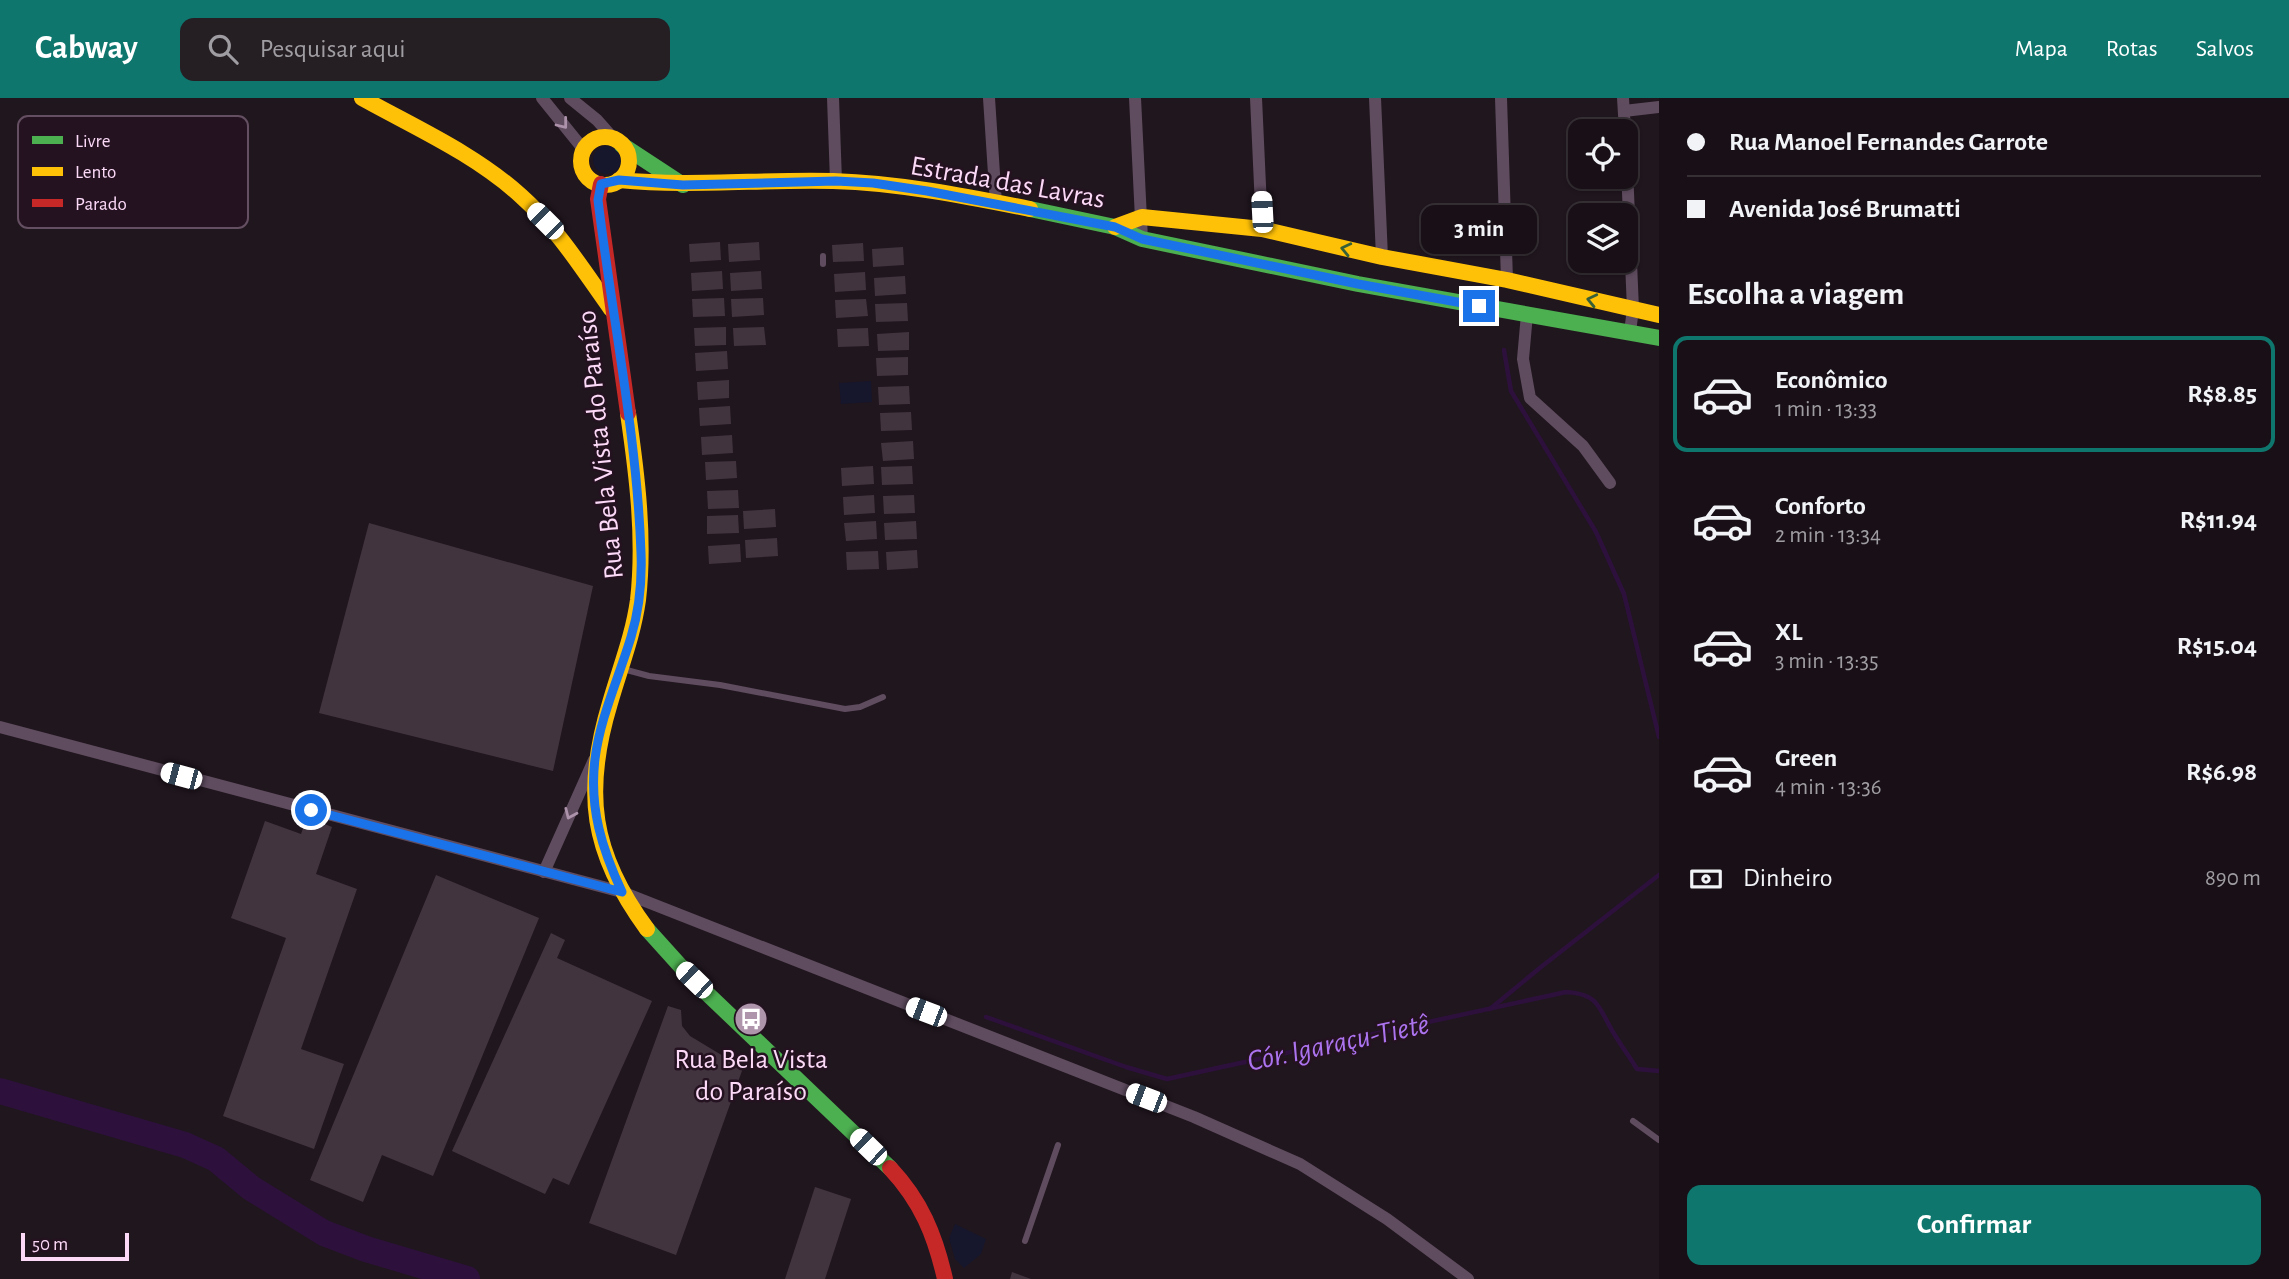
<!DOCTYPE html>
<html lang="pt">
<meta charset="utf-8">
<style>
body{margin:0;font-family:"Alegreya Sans",sans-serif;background:#251e23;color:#f1f3f6;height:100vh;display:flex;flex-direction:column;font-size:26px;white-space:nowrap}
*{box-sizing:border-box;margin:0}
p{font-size:23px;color:#9f9da1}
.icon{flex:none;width:38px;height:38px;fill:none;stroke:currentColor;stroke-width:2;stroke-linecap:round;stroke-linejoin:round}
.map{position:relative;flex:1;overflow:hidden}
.details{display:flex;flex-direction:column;background:#181016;width:630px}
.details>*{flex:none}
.top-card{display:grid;align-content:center;height:154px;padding:0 28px;background:#181016}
.buttons{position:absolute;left:1568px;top:21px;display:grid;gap:14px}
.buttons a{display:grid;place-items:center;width:70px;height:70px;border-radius:14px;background:#181016;box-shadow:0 2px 5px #0004,0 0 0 2px #363035;font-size:35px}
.scale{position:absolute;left:21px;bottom:18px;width:108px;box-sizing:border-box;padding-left:7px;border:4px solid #fbd9f7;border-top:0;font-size:19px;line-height:24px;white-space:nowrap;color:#fbd9f7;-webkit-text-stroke:5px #241221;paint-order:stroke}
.end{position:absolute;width:32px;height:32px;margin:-16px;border:9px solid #1a73e8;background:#fff;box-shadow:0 0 0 4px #fff}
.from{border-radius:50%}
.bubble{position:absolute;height:49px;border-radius:14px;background:#181016;box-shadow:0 2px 5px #0004,0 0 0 2px #363035;font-size:23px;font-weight:600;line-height:49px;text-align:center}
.car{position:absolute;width:21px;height:42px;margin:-21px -10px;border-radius:9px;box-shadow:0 0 5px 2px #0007;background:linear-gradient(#fff 24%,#345 0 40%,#fff 0 76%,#345 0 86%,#fff 0)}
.top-card b{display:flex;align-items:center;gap:24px;height:66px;font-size:26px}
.top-card b+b{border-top:2px solid #363035}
.top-card i{width:18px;height:18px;background:#f1f3f6}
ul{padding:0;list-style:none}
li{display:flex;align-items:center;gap:21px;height:116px;margin:0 14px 10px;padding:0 14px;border:4px solid transparent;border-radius:14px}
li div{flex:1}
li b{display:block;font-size:26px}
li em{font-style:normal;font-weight:600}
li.current{border-color:#0f766e}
li>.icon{width:63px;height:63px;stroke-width:1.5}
h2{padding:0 28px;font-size:32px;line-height:84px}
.pay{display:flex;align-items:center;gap:18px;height:77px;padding:0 28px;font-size:26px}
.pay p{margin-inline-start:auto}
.action{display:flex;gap:14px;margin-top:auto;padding:14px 28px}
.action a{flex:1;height:80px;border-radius:14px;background:#0f766e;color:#fff;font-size:28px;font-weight:600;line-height:80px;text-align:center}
header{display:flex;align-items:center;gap:42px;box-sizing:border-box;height:98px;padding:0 35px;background:#0f766e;color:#fff}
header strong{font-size:33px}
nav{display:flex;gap:38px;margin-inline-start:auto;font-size:24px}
.search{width:490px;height:63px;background:#251e23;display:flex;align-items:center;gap:18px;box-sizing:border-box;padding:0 24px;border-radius:14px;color:#9f9da1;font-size:26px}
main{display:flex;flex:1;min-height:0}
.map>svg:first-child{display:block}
.green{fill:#16162c}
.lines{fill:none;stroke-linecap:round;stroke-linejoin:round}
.stream{stroke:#2d113c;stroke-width:4.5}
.river{stroke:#2d113c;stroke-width:26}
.building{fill:#42343f}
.lane{stroke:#5f4c5f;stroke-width:6}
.street{stroke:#5f4c5f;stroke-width:12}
.fast{stroke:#4caf50;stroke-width:16}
.slow{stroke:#ffc107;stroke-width:16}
.jam{stroke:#c62828;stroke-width:16}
.oneway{stroke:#ad92ab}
.oneway2{stroke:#386038}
.route{stroke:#1a73e8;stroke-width:9}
.labels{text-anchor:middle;stroke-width:5;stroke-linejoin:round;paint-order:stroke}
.street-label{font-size:28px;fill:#fbd9f7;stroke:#241221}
.poi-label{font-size:28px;fill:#fbd9f7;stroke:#241221}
.water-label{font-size:30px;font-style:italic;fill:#ac73ef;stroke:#241221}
.key{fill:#241221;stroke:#644e61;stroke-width:2}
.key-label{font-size:19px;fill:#fbd9f7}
</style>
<header>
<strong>Cabway</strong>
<div class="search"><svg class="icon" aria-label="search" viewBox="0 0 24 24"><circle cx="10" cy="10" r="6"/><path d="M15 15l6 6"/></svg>Pesquisar aqui</div>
<nav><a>Mapa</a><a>Rotas</a><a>Salvos</a></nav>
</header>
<main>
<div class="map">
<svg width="1659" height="1181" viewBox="0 0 1659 1181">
<rect width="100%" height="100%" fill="#20161e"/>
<!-- green -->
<g class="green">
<circle cx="607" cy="62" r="14"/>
<polygon points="871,283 872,304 841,306 839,285"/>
<polygon points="955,1126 986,1141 981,1156 964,1170 955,1161 949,1140"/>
</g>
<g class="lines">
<!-- stream -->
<g class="stream">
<polyline points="1504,252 1511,293 1596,434 1624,496 1659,639"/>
<polyline points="1490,911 1541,869 1659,777"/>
<path d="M 986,919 L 1126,969 L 1167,981 L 1566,894 C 1599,896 1598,909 1613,934 C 1620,946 1629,958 1637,971 L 1659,973"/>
</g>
<!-- river -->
<polyline class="river" points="0,993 185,1047 216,1061 251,1090 324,1135 366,1151 467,1181"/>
</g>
<!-- building -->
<g class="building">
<polygon points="720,144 721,162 690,164 689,146"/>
<polygon points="759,144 760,162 729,164 728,146"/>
<polygon points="863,145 864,163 833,164 832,147"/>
<polygon points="903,149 904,167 873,169 872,151"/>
<polygon points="722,173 723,191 692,193 691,175"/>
<polygon points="761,173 762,191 731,193 730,175"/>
<polygon points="865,174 866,192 835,194 834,176"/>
<polygon points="905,178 906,196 875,198 874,180"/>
<polygon points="724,200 725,218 693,219 692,201"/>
<polygon points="763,200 764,217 732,219 731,201"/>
<polygon points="866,201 868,218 836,220 835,202"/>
<polygon points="907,205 908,223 876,224 875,206"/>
<polygon points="726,229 726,247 695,248 694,230"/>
<polygon points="764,229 766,247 734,248 733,230"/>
<polygon points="868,230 869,248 838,249 837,231"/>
<polygon points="909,234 909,252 878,253 877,236"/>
<polygon points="727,253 728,271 696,273 695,255"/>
<polygon points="908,259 908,277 877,278 876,260"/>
<polygon points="729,282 729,300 698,302 697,284"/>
<polygon points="909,288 910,306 879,307 878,289"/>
<polygon points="730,308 731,326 700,328 699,310"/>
<polygon points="911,314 912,332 881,333 880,315"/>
<polygon points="732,337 733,355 702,357 701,339"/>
<polygon points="913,343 914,361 883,363 881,345"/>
<polygon points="736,363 737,380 706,382 705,364"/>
<polygon points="873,368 874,386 842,388 841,370"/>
<polygon points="912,368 913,386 882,387 881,369"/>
<polygon points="738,392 739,410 708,411 707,393"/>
<polygon points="874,397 875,415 844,417 843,399"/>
<polygon points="914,397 915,415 884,416 883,398"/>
<polygon points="775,411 776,429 744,431 743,413"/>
<polygon points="738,417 739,435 707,436 707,418"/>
<polygon points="876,423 877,441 846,443 844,425"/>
<polygon points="916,423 917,441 885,442 884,425"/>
<polygon points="369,425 593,488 553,673 319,615"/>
<polygon points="777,440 778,458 746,460 745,442"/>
<polygon points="740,446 741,464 709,466 708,448"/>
<polygon points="917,452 918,470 887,472 886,454"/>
<polygon points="878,453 879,471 847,472 846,454"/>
<polygon points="307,719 332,729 316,776 357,791 301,951 344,966 314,1051 223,1018 286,840 231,820 265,723 301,736"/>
<polygon points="436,777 539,820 433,1078 382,1057 363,1104 310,1082"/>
<polygon points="551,835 565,842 557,860 652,903 569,1087 553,1080 545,1096 452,1053"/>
<polygon points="668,908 681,912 682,928 690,938 743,970 676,1157 589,1125"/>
<polygon points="815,1089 851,1101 825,1181 785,1181"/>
<polygon points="1012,1174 1031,1181 1010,1181"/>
</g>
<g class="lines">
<!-- lane -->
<g class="lane">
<polyline points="823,166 823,158"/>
<polyline points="623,571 649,578 720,587 845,611 860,609 883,599"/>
<polyline points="1633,1023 1659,1042"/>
<polyline points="1025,1143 1058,1047"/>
</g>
<!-- street -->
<g class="street">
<polyline points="542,0 584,52"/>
<polyline points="570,0 597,22 613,40"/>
<polyline points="833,0 836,83"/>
<polyline points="989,0 996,106"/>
<polyline points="1135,0 1142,141"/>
<polyline points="1256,0 1262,131"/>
<polyline points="1375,0 1382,159"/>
<polyline points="1501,0 1507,182"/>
<polyline points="1623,0 1625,33"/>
<polyline points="1624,13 1659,9"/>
<polyline points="1626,48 1633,211 1630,234"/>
<polyline points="1527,216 1523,261 1530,300 1583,348 1610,385"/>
<polyline points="0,629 622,794 1194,1019 1300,1066 1387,1121 1468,1181"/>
<polyline points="544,774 594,662"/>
</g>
<!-- fast -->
<g class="fast">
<polyline points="622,47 683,87"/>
<polyline points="1030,111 1115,129 1142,141 1358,186 1659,240"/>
<polyline points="647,831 693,882 890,1070"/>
</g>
<!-- slow -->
<g class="slow">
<path d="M 362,0 C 416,30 475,56 521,98 C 557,130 583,172 611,211"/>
<circle cx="605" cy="63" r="24"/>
<path d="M 619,82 C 691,89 762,81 833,83 C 899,85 965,98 1030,111"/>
<polyline points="1115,129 1142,119 1262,131 1382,159 1507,182 1659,217"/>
<path d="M 628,315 C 637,377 645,440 638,502 C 633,538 620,570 610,605 C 583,694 591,755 647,831"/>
</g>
<!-- jam -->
<g class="jam">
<polyline points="601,86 598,101 628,315"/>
<path d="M 890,1070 C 921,1103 935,1137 945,1181"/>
</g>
</g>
<!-- one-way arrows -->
<defs><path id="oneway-chevron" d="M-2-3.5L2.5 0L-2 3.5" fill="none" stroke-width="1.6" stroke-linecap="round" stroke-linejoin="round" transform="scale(1.75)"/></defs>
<g class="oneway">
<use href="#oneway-chevron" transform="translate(563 26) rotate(52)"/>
<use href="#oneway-chevron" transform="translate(570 716) rotate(114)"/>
</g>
<g class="oneway2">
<use href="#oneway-chevron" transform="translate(1346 151) rotate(-167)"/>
<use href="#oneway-chevron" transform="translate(1592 202) rotate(-167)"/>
</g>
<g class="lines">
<!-- route -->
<path class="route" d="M 311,712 L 622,794 C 602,751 589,710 595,661 C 600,620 619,579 631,539 C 639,513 642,482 641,455 C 637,337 612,219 598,102 L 601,86 L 619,82 L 683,87 L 836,83 L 873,85 L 927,93 L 1115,129 L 1142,141 L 1358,186 L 1479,208"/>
</g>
<!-- icons -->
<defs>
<symbol id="bus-disc" viewBox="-11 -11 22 22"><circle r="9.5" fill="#ae95ab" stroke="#241221"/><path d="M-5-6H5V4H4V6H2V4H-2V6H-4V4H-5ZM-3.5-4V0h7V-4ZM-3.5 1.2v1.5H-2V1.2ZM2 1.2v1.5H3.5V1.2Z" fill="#fff"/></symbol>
</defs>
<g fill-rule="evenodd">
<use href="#bus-disc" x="732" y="902" width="38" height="38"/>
</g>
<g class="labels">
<!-- street labels -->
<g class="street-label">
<text transform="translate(1008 83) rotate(10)" y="10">Estrada das Lavras</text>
<text transform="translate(599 347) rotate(-96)" y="10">Rua Bela Vista do Paraíso</text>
</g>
<!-- poi labels -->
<g class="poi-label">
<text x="751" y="970">Rua Bela Vista<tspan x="751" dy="32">do Paraíso</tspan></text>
</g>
<!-- water labels -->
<g class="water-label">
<text transform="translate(1338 944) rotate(-12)" y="10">Cór. Igaraçu-Tietê</text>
</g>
</g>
<!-- legend -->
<rect x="18" y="18" width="230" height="112" rx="10" class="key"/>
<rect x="32" y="38" width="31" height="8" fill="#4caf50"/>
<rect x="32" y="69" width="31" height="9" fill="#ffc107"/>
<rect x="32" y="101" width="31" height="8" fill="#c62828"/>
<g class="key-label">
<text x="75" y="49">Livre</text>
<text x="75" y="80">Lento</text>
<text x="75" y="112">Parado</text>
</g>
</svg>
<div class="buttons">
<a><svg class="icon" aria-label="locate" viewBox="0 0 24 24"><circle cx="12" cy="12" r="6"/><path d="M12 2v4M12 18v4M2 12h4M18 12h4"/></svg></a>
<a><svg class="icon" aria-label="layers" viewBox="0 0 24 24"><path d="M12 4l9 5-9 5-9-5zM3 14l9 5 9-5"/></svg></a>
</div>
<div class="scale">50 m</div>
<i class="end from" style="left:311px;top:712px"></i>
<i class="end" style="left:1479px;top:208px"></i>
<div class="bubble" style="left:1421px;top:107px;width:116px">3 min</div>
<i class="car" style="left:1262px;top:114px;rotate:357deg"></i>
<i class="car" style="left:545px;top:123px;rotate:315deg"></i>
<i class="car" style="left:181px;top:678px;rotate:285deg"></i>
<i class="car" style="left:694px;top:882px;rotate:314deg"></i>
<i class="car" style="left:926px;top:914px;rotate:291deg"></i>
<i class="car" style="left:1146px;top:1000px;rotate:291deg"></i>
<i class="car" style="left:868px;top:1049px;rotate:314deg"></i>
</div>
<section class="details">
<div class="top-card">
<b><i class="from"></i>Rua Manoel Fernandes Garrote</b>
<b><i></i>Avenida José Brumatti</b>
</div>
<h2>Escolha a viagem</h2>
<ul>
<li class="current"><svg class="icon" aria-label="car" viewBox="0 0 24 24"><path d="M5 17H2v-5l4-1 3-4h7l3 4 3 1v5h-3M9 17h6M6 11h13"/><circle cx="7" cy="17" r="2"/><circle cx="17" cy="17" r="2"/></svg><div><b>Econômico</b><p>1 min · 13:33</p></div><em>R$8.85</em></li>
<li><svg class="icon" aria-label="car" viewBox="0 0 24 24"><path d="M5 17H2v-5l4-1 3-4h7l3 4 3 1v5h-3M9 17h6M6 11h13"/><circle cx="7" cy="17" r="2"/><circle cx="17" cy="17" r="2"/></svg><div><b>Conforto</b><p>2 min · 13:34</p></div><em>R$11.94</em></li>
<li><svg class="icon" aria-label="car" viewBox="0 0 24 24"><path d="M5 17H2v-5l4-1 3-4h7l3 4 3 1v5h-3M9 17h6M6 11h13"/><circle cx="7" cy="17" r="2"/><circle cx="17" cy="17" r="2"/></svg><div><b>XL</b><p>3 min · 13:35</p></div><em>R$15.04</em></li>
<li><svg class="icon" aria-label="car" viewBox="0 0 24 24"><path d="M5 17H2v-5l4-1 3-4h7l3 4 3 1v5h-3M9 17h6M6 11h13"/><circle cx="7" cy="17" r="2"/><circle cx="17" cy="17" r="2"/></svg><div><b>Green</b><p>4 min · 13:36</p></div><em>R$6.98</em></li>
</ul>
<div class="pay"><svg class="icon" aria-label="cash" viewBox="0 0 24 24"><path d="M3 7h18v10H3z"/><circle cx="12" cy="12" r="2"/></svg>Dinheiro<p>890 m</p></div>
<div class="action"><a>Confirmar</a></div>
</section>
</main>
